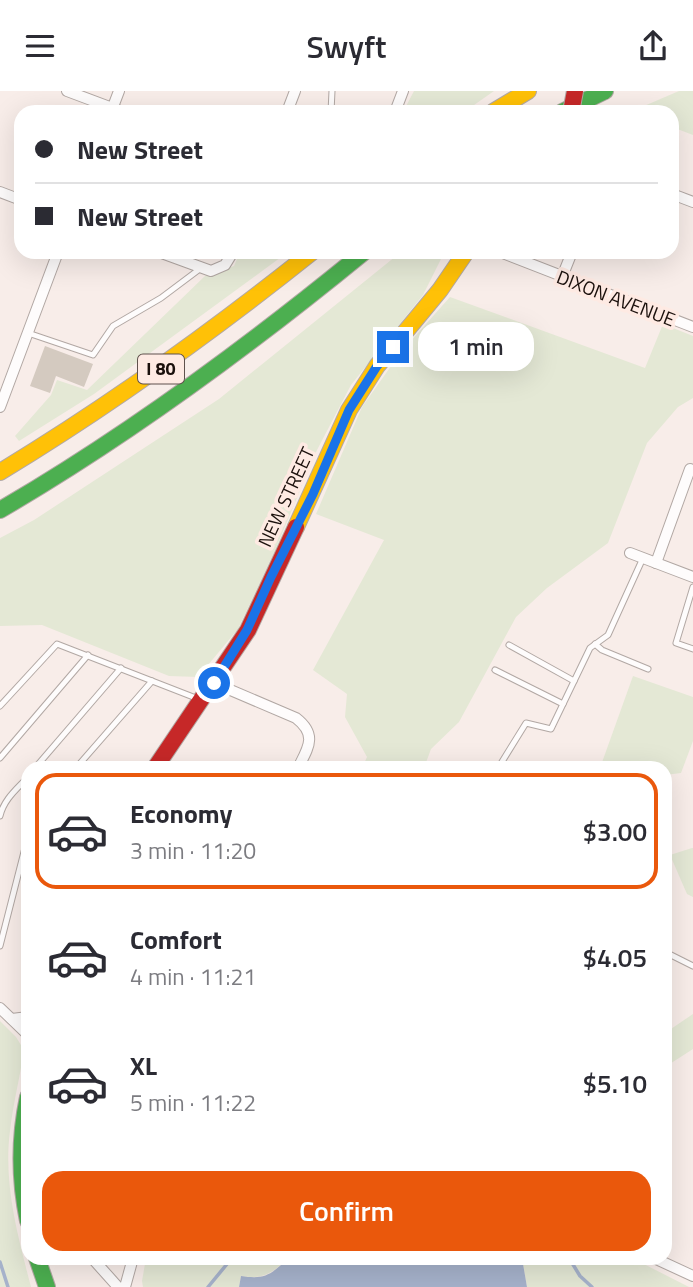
<!DOCTYPE html>
<meta charset="utf-8">
<style>
body{margin:0;font-family:"Titillium Web",sans-serif;background:#f7f7f7;color:#2b2b33;height:100vh;display:flex;flex-direction:column;font-size:26px;white-space:nowrap}
*{box-sizing:border-box;margin:0}
p{font-size:23px;color:#7c7c81}
.icon{flex:none;width:38px;height:38px;fill:none;stroke:currentColor;stroke-width:2;stroke-linecap:round;stroke-linejoin:round}
.map{position:relative;flex:1;overflow:hidden}
.drawer{position:absolute;left:21px;top:670px;width:651px;height:504px;display:flex;flex-direction:column;background:#fff;border-radius:21px;box-shadow:0 7px 28px #0002}
.drawer>*{flex:none}
.guide{position:absolute;left:14px;top:14px;width:665px;height:154px;border-radius:21px;box-shadow:0 7px 28px #0002;display:grid;align-content:center;height:154px;padding:0 21px;background:#fff}
.end{position:absolute;width:32px;height:32px;margin:-16px;border:9px solid #1a73e8;background:#fff;box-shadow:0 0 0 4px #fff}
.from{border-radius:50%}
.bubble{position:absolute;height:49px;border-radius:21px;background:#fff;box-shadow:0 7px 28px #0002;font-size:23px;font-weight:600;line-height:49px;text-align:center}
.guide b{display:flex;align-items:center;gap:24px;height:66px;font-size:26px}
.guide b+b{border-top:2px solid #e1e1e2}
.guide i{width:18px;height:18px;background:#2b2b33}
ul{padding:12px 0 0;list-style:none}
li{display:flex;align-items:center;gap:21px;height:116px;margin:0 14px 10px;padding:0 7px;border:4px solid transparent;border-radius:21px}
li div{flex:1}
li b{display:block;font-size:26px}
li em{font-style:normal;font-weight:600}
li.on{border-color:#ea580c}
li>.icon{width:63px;height:63px;stroke-width:1.5}
.button{display:flex;gap:14px;margin-top:auto;padding:14px 21px}
.button a{flex:1;height:80px;border-radius:21px;background:#ea580c;color:#fff;font-size:28px;font-weight:600;line-height:80px;text-align:center}
header{display:flex;justify-content:space-between;align-items:center;height:91px;padding:0 21px;background:#fff;font-size:32px;font-weight:600}
.map>svg:first-child{display:block}
.green{fill:#e4e8d5}
.water{fill:#a6b2cb}
.lines{fill:none;stroke-linecap:round;stroke-linejoin:round}
.stream{stroke:#a6b2cb;stroke-width:3.5}
.building{fill:#d4cac0}
.lane-casing{stroke:#b2a8a4;stroke-width:7}
.street-casing{stroke:#b2a8a4;stroke-width:12}
.fast-casing{stroke:#b2a8a4;stroke-width:18}
.slow-casing{stroke:#b2a8a4;stroke-width:18}
.jam-casing{stroke:#b2a8a4;stroke-width:18}
.lane{stroke:#fefcfc;stroke-width:5}
.street{stroke:#fefcfc;stroke-width:10}
.fast{stroke:#4caf50;stroke-width:16}
.slow{stroke:#ffc107;stroke-width:16}
.jam{stroke:#c62828;stroke-width:16}
.jam-bridge-casing{stroke:#b2a8a4;stroke-width:18;stroke-linecap:butt}
.jam-bridge{stroke:#c62828;stroke-width:16}
.route{stroke:#1a73e8;stroke-width:9}
.labels{text-anchor:middle;stroke-width:7;stroke-linejoin:round;paint-order:stroke}
.shield{fill:#feeae3;stroke:#5f514c;stroke-width:2}
.shield-label{font-size:18px;font-weight:bold;fill:#1b100c}
.street-label{font-size:19px;fill:#1b100c;stroke:#feeae3}
</style>
<header><svg class="icon" aria-label="menu" viewBox="0 0 24 24"><path d="M4 6h16M4 12h16M4 18h16"/></svg>Swyft<svg class="icon" aria-label="share" viewBox="0 0 24 24"><path d="M12 15V3M7 8l5-5 5 5M5 13v7h14v-7"/></svg></header>
<div class="map">
<svg width="693" height="1196" viewBox="0 0 693 1196">
<rect width="100%" height="100%" fill="#f8ede9"/>
<!-- green -->
<g class="green">
<polygon points="414,0 494,0 464,21 403,21"/>
<polygon points="679,0 693,0 693,44 672,36 672,21 630,21"/>
<polygon points="240,161 288,161 94,303 19,350 15,345 51,304 57,289 87,299 205,185 234,175"/>
<polygon points="401,161 447,161 441,168 423,204 351,294 317,359 276,457 238,538 198,586 169,585 42,534 0,535 0,447 34,429 219,308"/>
<polygon points="450,206 645,277 663,233 693,245 693,307 678,316 647,352 608,452 547,497 516,526 459,631 431,658 424,677 362,677 367,666 345,626 347,603 313,579 384,449 316,423 362,316 401,261"/>
<polygon points="633,585 693,606 693,650 681,682 665,684 665,677 600,677"/>
<polygon points="692,757 693,757 693,806 687,803 670,764"/>
<polygon points="693,923 693,958 665,976 665,942"/>
<path d="M 0,930 L 16,946 L 24,959 C 20,986 13,1013 10,1040 C 3,1092 18,1146 31,1196 L 0,1196 Z"/>
<path d="M 146,1167 L 289,1167 C 272,1182 263,1189 241,1185 L 239,1196 L 143,1196 L 142,1190 Z"/>
<polygon points="522,1167 632,1167 689,1196 527,1196"/>
</g>
<!-- water -->
<path class="water" d="M 289,1167 L 522,1167 L 527,1196 L 239,1196 L 241,1185 C 266,1189 271,1183 289,1167 Z"/>
<g class="lines">
<!-- stream -->
<g class="stream">
<polyline points="569,1167 580,1185 592,1196"/>
<polyline points="0,1171 8,1196"/>
<polyline points="208,1196 232,1167"/>
</g>
</g>
<!-- building -->
<polygon class="building" points="45,255 93,273 84,296 56,285 50,302 30,295"/>
<g class="lines">
<defs>
<g id="lane">
<polyline points="331,21 332,0"/>
<polyline points="28,242 93,264 113,235 161,207 201,177"/>
<polyline points="693,496 676,552 693,558"/>
<polyline points="595,553 602,559 648,578"/>
<polyline points="509,554 574,590"/>
<polyline points="495,579 563,613"/>
<polyline points="0,615 57,553 201,609"/>
<polyline points="0,667 88,564"/>
<polyline points="500,674 526,632 551,638 590,557 608,544 643,467"/>
<polyline points="35,677 121,577"/>
<polyline points="76,677 152,590"/>
<path d="M 0,725 C 4,708 17,698 28,686"/>
<polyline points="0,855 28,745"/>
<polyline points="665,861 693,875"/>
</g>
<g id="street">
<polyline points="67,0 123,21"/>
<polyline points="111,21 119,0"/>
<polyline points="287,21 295,0"/>
<polyline points="395,21 403,0"/>
<polyline points="0,101 21,109"/>
<polyline points="672,103 693,111"/>
<polyline points="159,161 211,180 225,174 233,161"/>
<polyline points="500,161 693,236"/>
<polyline points="562,186 572,161"/>
<polyline points="0,316 58,161"/>
<polyline points="630,462 693,486"/>
<polyline points="656,472 690,378"/>
<path d="M 214,592 L 296,627 C 318,644 308,657 298,677"/>
<polyline points="0,917 28,944"/>
<polyline points="12,928 28,926"/>
<polyline points="92,1167 118,1196"/>
<polyline points="654,1167 693,1185"/>
<polyline points="125,1196 133,1167"/>
</g>
<g id="fast">
<polyline points="562,21 605,0"/>
<path d="M 0,419 C 129,344 248,256 364,161"/>
<path d="M 28,1006 C 19,1048 19,1087 28,1130"/>
<polyline points="37,1167 47,1196"/>
</g>
<g id="slow">
<polyline points="493,21 528,0"/>
<path d="M 0,381 C 109,315 212,241 312,161"/>
<polyline points="296,436 349,319 377,275 440,199 466,161"/>
</g>
<polyline id="jam" points="155,677 248,539 296,436"/>
</defs>
<!-- lane casing -->
<use href="#lane" class="lane-casing"/>
<!-- street casing -->
<use href="#street" class="street-casing"/>
<!-- fast casing -->
<use href="#fast" class="fast-casing"/>
<!-- slow casing -->
<use href="#slow" class="slow-casing"/>
<!-- jam casing -->
<use href="#jam" class="jam-casing"/>
<!-- lane -->
<use href="#lane" class="lane"/>
<!-- street -->
<use href="#street" class="street"/>
<!-- fast -->
<use href="#fast" class="fast"/>
<!-- slow -->
<use href="#slow" class="slow"/>
<!-- jam -->
<use href="#jam" class="jam"/>
<defs>
<polyline id="jam-bridge" points="571,21 575,0"/>
</defs>
<!-- jam-bridge casing -->
<use href="#jam-bridge" class="jam-bridge-casing"/>
<!-- jam-bridge -->
<use href="#jam-bridge" class="jam-bridge"/>
</g>
<g class="lines">
<!-- route -->
<polyline class="route" points="214,592 247,539 271,486 313,403 349,319 377,275 393,256"/>
</g>
<g class="labels">
<!-- shield labels -->
<rect class="shield" x="138" y="263.5" width="46" height="29" rx="5"/>
<g class="shield-label">
<text x="161" y="284">I 80</text>
</g>
<!-- street labels -->
<g class="street-label">
<text transform="translate(616 207) rotate(21)" y="7">DIXON AVENUE</text>
<text transform="translate(286 406) rotate(-65)" y="7">NEW STREET</text>
</g>
</g>
</svg>
<i class="end from" style="left:214px;top:592px"></i>
<i class="end" style="left:393px;top:256px"></i>
<div class="bubble" style="left:418px;top:231px;width:116px">1 min</div>
<div class="guide">
<b><i class="from"></i>New Street</b>
<b><i></i>New Street</b>
</div>
<section class="drawer">
<ul>
<li class="on"><svg class="icon" aria-label="car" viewBox="0 0 24 24"><path d="M5 17H2v-5l4-1 3-4h7l3 4 3 1v5h-3M9 17h6M6 11h13"/><circle cx="7" cy="17" r="2"/><circle cx="17" cy="17" r="2"/></svg><div><b>Economy</b><p>3 min · 11:20</p></div><em>$3.00</em></li>
<li><svg class="icon" aria-label="car" viewBox="0 0 24 24"><path d="M5 17H2v-5l4-1 3-4h7l3 4 3 1v5h-3M9 17h6M6 11h13"/><circle cx="7" cy="17" r="2"/><circle cx="17" cy="17" r="2"/></svg><div><b>Comfort</b><p>4 min · 11:21</p></div><em>$4.05</em></li>
<li><svg class="icon" aria-label="car" viewBox="0 0 24 24"><path d="M5 17H2v-5l4-1 3-4h7l3 4 3 1v5h-3M9 17h6M6 11h13"/><circle cx="7" cy="17" r="2"/><circle cx="17" cy="17" r="2"/></svg><div><b>XL</b><p>5 min · 11:22</p></div><em>$5.10</em></li>
</ul>
<div class="button"><a>Confirm</a></div>
</section>
</div>
